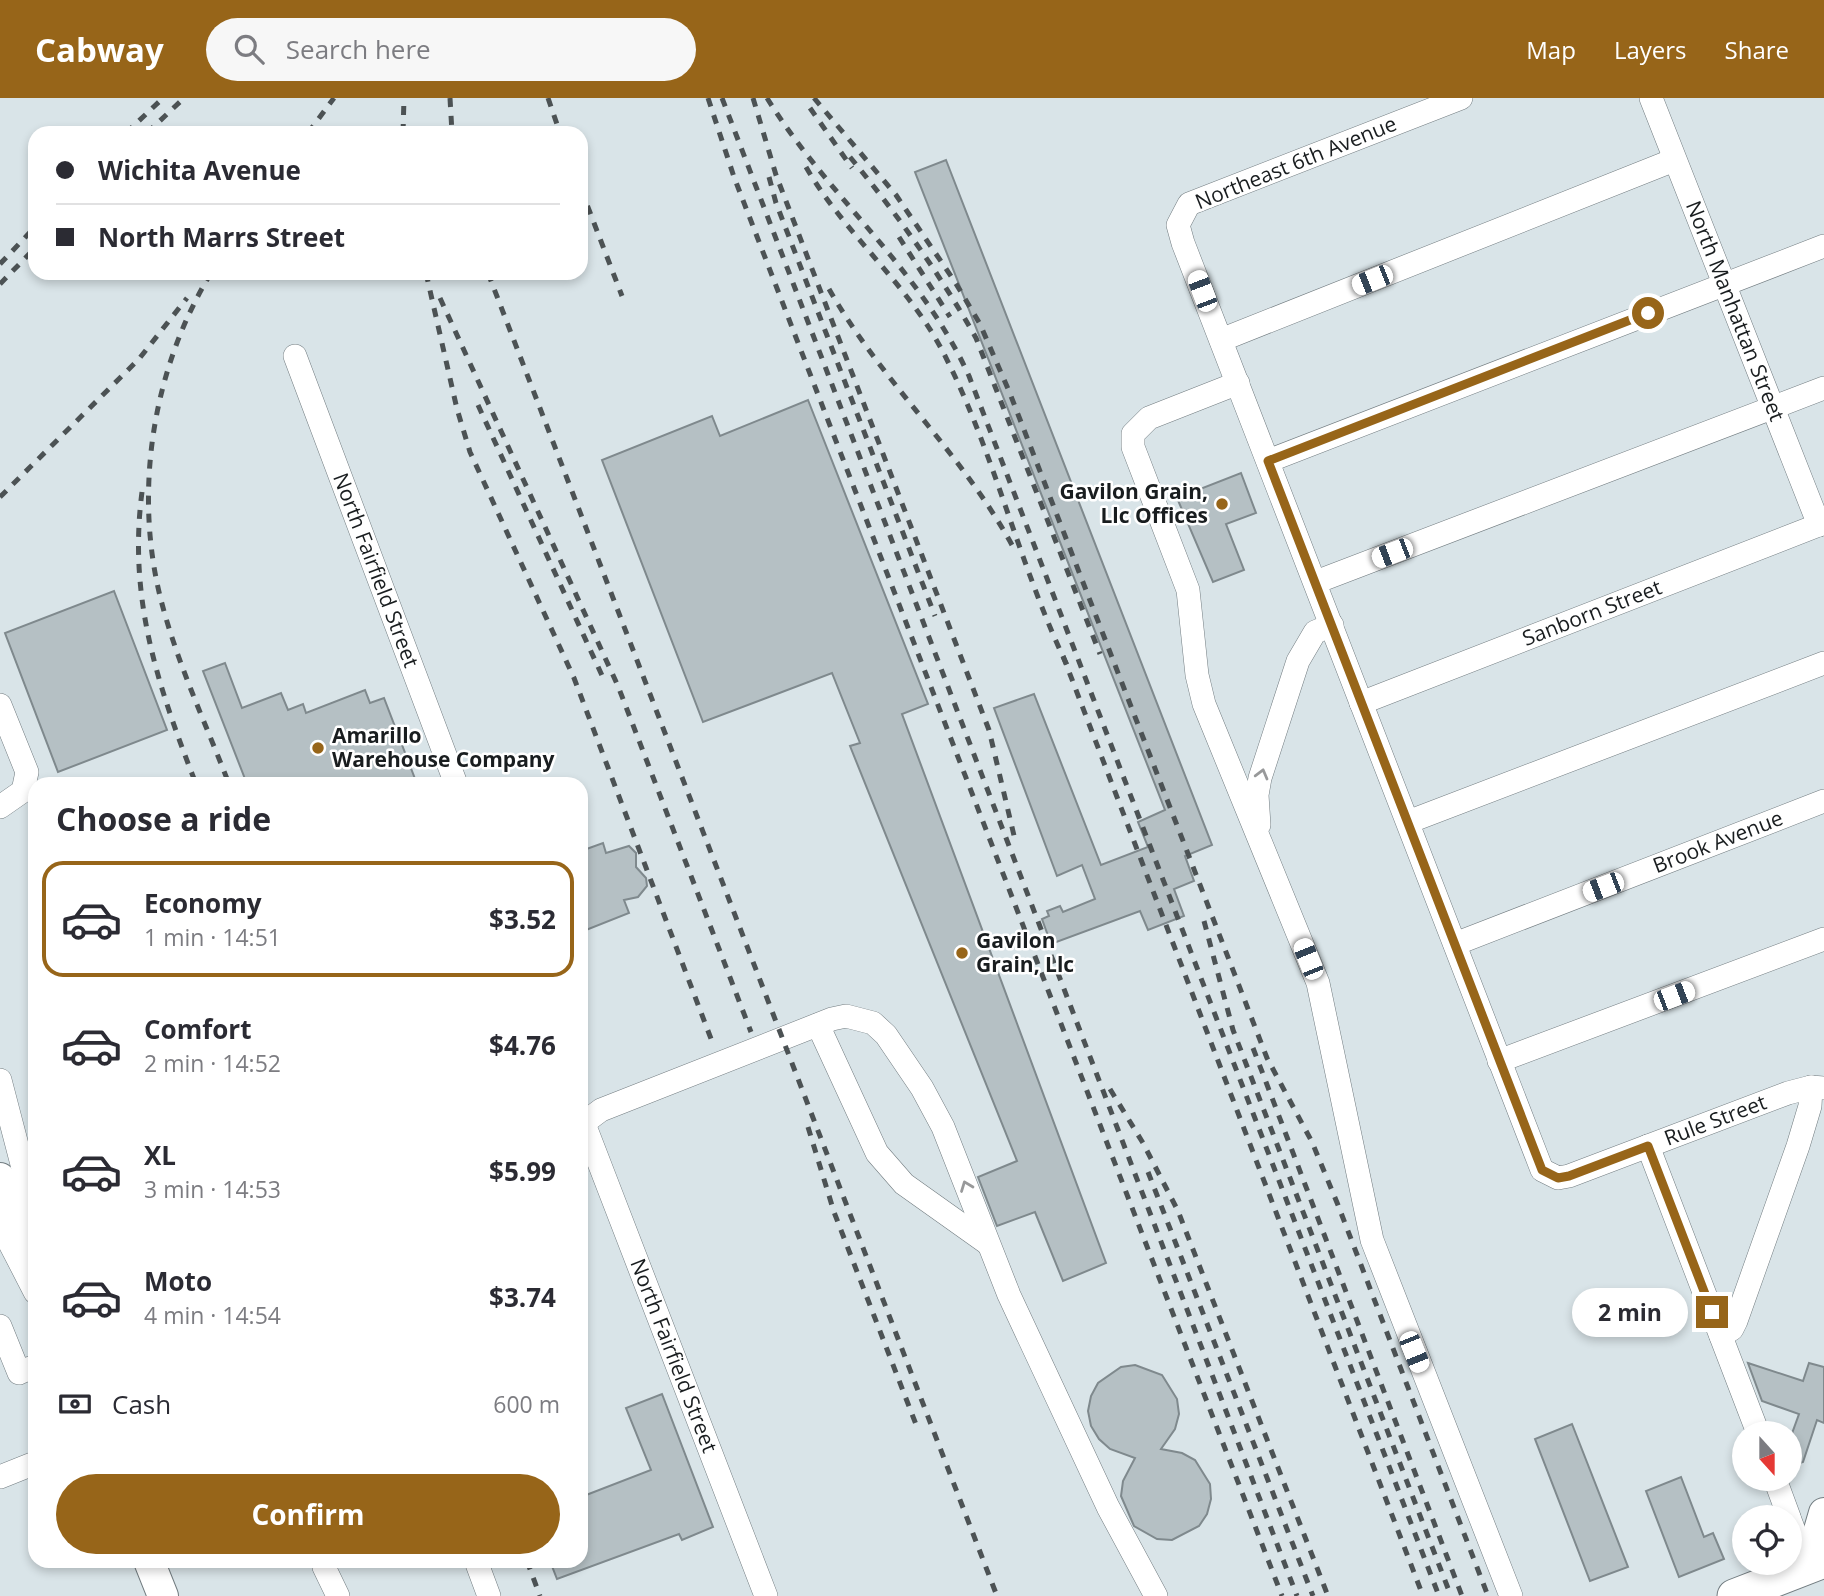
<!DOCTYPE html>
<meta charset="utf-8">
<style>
body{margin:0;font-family:"Open Sans",sans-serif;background:#f7f7f7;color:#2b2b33;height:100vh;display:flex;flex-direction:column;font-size:26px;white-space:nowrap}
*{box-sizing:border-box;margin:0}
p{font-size:23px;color:#7c7c81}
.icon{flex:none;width:38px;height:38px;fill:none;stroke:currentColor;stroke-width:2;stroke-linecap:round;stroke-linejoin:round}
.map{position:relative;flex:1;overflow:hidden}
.drawer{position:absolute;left:28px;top:679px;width:560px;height:791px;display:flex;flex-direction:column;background:#fff;border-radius:21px;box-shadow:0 4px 10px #0003}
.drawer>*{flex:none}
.guide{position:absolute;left:28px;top:28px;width:560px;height:154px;border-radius:21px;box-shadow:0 4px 10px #0003;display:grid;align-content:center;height:154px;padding:0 28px;background:#fff}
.needle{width:46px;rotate:159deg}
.tools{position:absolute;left:1732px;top:1323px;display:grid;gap:14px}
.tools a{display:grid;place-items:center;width:70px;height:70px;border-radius:50%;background:#fff;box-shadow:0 4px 10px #0003;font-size:35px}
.end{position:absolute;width:32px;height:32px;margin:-16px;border:9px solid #976519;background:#fff;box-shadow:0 0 0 4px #fff}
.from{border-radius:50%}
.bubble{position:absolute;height:49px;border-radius:24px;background:#fff;box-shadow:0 4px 10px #0003;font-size:23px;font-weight:700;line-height:49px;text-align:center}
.car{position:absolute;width:21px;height:42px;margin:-21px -10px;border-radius:9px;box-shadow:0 0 5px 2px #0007;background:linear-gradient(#fff 24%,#345 0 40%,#fff 0 76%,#345 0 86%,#fff 0)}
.guide b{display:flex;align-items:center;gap:24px;height:66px;font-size:26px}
.guide b+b{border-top:2px solid #e1e1e2}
.guide i{width:18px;height:18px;background:#2b2b33}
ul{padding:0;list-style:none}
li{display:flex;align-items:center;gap:21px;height:116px;margin:0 14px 10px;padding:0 14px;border:4px solid transparent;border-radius:21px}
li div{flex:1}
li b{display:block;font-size:26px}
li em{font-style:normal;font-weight:700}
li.active{border-color:#976519}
li>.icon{width:63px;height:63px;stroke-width:1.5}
h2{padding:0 28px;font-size:32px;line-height:84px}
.pay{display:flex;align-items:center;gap:18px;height:77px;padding:0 28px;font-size:26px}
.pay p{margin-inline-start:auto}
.primary-button{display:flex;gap:14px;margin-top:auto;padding:14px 28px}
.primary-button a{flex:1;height:80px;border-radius:42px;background:#976519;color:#fff;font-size:28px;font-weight:700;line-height:80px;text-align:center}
header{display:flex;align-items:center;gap:42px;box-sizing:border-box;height:98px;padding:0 35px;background:#976519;color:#fff}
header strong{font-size:33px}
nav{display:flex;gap:38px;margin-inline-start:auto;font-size:24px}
.search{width:490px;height:63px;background:#f7f7f7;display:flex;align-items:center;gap:18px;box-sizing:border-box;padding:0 24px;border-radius:38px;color:#7c7c81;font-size:26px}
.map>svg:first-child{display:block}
.building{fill:#b5c0c4;stroke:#7f898d;stroke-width:2}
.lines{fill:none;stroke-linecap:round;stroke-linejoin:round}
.minor-casing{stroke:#727c80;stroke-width:24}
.major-casing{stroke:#727c80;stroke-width:32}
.highway-casing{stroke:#727c80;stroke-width:35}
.minor{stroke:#fff;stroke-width:23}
.major{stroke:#fff;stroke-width:30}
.highway{stroke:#fff;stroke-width:33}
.rail{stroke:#4c5254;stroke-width:5;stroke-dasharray:9 9;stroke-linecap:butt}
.oneway{stroke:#98999a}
.route{stroke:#976519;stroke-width:9}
.poi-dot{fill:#976519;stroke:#fff;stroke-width:2.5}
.labels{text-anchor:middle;stroke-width:5;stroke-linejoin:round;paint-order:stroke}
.street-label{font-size:21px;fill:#191d1f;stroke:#fff}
.poi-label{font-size:21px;font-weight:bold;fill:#191d1f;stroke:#fff;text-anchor:start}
</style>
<header>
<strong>Cabway</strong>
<div class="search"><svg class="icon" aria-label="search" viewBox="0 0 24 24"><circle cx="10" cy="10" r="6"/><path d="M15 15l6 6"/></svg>Search here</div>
<nav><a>Map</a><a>Layers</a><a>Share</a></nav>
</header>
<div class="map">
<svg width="1824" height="1498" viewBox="0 0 1824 1498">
<rect width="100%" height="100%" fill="#d9e4e8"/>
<!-- building -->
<g class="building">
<polygon points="946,62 1212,747 1185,758 1194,783 1174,791 1184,818 1148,832 1140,813 1051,846 1042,821 1049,818 1047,813 1060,808 1063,814 1095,801 1082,767 1057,778 994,610 1034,596 1101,767 1148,749 1138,724 1165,712 915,74"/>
<polygon points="808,302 928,606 902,616 1106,1165 1063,1183 1035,1114 997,1128 978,1079 1017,1063 850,648 860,645 832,575 703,624 602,362 712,318 720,338"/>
<polygon points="1241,375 1256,415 1226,426 1244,472 1213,484 1177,400"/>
<polygon points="114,493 167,632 58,674 5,535"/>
<polygon points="225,565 242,610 281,595 288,612 303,606 306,615 365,592 370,605 384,600 417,686 247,686 203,573"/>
<polygon points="603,745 606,755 629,748 636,755 636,769 646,780 647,788 638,799 624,802 629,815 581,834 581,753"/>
<polygon points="1748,1265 1803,1283 1809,1265 1824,1269 1824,1325 1817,1322 1803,1364 1797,1366 1790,1363 1790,1341 1799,1316 1762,1303"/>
<polygon points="1135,1267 1162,1277 1177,1301 1179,1316 1175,1331 1161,1351 1182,1355 1195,1362 1210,1386 1211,1401 1207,1416 1199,1428 1172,1442 1157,1441 1134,1428 1121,1398 1123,1383 1135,1360 1110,1351 1099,1341 1091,1328 1088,1313 1091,1298 1098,1285 1121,1269"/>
<polygon points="662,1296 713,1429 682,1442 679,1436 557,1481 550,1463 581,1463 581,1399 651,1372 626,1310"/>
<polygon points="1572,1326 1628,1469 1590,1483 1535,1341"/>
<polygon points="1681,1379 1704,1439 1713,1435 1724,1461 1679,1479 1646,1393"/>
</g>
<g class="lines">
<defs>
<g id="minor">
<path id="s1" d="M 1461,0 L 1189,106 L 1178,127 L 1183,145 L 1542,1072 L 1558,1080 L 1569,1078 L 1788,995 L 1811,989 L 1824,990"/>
<path id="s2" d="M 1651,0 L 1819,427"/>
<polyline points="1221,242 1674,62"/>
<path id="s3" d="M 295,258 L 456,686"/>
<polyline points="1238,285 1149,320 1133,336 1133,349 1188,492 1197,577 1204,606 1318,885 1372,1142 1511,1498"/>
<polyline points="1268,363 1824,148"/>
<polyline points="1316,484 1824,290"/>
<path id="s4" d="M 1361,605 L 1824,425"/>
<polyline points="0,607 27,674 23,693 0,709"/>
<polyline points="1408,724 1824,565"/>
<polyline points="1259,727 1257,697 1260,680 1298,563 1315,534 1332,527"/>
<path id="s5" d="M 1455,846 L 1824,703"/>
<polyline points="818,927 877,1055 904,1086 987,1145"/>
<polyline points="1499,963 1824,841"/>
<polyline points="0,982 35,1116"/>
<path id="s6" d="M 581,1018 L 766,1498"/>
<polyline points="581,1027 601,1012 832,921 846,918 873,925 886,937 922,990 943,1029 1009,1197 1108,1409 1156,1498"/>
<polyline points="1648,1048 1758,1335"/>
<polyline points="0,1126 35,1194"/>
<polyline points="0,1228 19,1275 35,1268"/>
<polyline points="1721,1238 1732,1231 1736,1223 1798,1048 1810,1008 1811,989"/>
<polyline points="0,1379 35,1365"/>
<polyline points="1775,1381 1789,1419"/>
<polyline points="1790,1422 1808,1470"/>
<polyline points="328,1463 324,1469 338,1498"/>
<polyline points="476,1463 489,1498"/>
</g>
<g id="major">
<polyline points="0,1080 35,1169"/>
<polyline points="149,1463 163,1498"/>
<polyline points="1808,1470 1824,1415"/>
</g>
<polyline id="highway" points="1734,1498 1824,1463"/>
</defs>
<!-- minor casing -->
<use href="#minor" class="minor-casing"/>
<!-- major casing -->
<use href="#major" class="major-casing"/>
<!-- highway casing -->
<use href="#highway" class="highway-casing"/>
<!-- minor -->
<use href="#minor" class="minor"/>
<!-- major -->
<use href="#major" class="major"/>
<!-- highway -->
<use href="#highway" class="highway"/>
<!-- rail -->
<g class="rail">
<polyline points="450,0 452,35"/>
<polyline points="548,0 560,35"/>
<polyline points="708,0 734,79 1282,1498"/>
<polyline points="722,0 1297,1498"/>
<polyline points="753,0 776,77 989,632 1016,746"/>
<path d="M 767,0 C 828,99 920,170 969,278 L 1439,1498"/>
<polyline points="814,0 896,97 955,184 980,226 1009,293 1267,960 1312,1044 1338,1107 1488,1498"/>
<polyline points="810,10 852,70"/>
<polyline points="126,35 163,0"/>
<polyline points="147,35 184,0"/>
<polyline points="308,35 334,0"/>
<polyline points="403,35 404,0"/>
<path d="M 850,59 C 897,116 940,176 976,240 L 1100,556"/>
<path d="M 806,69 C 844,135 906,184 942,252 C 994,352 1018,465 1067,567"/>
<polyline points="769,79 776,105 935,518"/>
<polyline points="581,91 622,198"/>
<polyline points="899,139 950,219"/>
<polyline points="0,166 35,129"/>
<path d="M 211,175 C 153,270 133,393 161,502 C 177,565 206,626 229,686"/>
<polyline points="426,175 457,311 470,354 574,580 713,946"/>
<polyline points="488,175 997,1498"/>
<polyline points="0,186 35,150"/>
<path d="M 829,191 C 881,283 961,354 1012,447"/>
<polyline points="440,200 618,588 751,934"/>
<polyline points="478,307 605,584"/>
<path d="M 142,394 C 128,501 158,588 196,686"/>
<polyline points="0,399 139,261 187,200"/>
<polyline points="1063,558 1423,1498"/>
<polyline points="1204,823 1233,932 1451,1498"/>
<polyline points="1253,950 1462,1498"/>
<polyline points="1110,991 1143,1045 1178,1113 1328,1498"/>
<polyline points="808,1029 834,1114 917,1329"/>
<polyline points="1148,1074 1313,1498"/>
<polyline points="527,1463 540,1498"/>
</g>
</g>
<!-- one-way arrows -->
<defs><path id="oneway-chevron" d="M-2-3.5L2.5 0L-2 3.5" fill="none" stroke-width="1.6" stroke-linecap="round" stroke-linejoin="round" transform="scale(1.75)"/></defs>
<g class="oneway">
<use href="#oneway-chevron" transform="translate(1262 676) rotate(-75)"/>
<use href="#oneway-chevron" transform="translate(966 1088) rotate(-111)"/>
</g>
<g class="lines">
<!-- route -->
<polyline class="route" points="1648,215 1268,363 1542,1072 1558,1080 1569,1078 1648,1048 1712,1214"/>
</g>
<!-- markers -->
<g class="poi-dot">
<circle cx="1222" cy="406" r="7"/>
<circle cx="318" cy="650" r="7"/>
<circle cx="962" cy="855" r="7"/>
</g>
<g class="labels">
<!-- street labels -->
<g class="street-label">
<text transform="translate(1296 65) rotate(-22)" y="7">Northeast 6th Avenue</text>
<text dy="7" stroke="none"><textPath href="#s2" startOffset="229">North Manhattan Street</textPath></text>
<text dy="7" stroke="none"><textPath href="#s3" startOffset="229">North Fairfield Street</textPath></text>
<text dy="7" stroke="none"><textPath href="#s4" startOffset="248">Sanborn Street</textPath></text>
<text dy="7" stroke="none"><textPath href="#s5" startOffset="282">Brook Avenue</textPath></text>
<text dy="7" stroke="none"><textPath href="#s1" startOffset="1514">Rule Street</textPath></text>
<text dy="7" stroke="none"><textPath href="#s6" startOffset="257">North Fairfield Street</textPath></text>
</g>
<!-- poi labels -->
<g class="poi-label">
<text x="1208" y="401" text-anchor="end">Gavilon Grain,<tspan x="1208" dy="24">Llc Offices</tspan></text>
<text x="332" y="645">Amarillo<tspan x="332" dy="24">Warehouse Company</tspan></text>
<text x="976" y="850">Gavilon<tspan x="976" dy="24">Grain, Llc</tspan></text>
</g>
</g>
</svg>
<div class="tools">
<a><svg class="needle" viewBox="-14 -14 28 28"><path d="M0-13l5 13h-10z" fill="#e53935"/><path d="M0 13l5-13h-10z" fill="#7c7c81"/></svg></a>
<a><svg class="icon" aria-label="locate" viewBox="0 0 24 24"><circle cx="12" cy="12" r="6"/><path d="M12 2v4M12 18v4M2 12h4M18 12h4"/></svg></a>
</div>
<i class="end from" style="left:1648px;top:215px"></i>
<i class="end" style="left:1712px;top:1214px"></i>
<div class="bubble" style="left:1572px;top:1190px;width:116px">2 min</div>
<i class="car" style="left:1372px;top:182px;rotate:248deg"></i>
<i class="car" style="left:1202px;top:193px;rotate:339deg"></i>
<i class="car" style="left:1392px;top:455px;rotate:249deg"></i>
<i class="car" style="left:1603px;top:789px;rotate:249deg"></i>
<i class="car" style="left:1308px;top:861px;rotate:338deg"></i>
<i class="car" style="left:1674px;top:898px;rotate:69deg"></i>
<i class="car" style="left:1414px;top:1254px;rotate:158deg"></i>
<div class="guide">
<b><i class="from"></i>Wichita Avenue</b>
<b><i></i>North Marrs Street</b>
</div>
<section class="drawer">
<h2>Choose a ride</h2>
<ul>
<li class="active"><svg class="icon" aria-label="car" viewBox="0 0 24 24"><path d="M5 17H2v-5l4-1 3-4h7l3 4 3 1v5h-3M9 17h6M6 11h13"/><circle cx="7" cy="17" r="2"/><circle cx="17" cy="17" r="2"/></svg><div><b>Economy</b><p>1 min · 14:51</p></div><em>$3.52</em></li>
<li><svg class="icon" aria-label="car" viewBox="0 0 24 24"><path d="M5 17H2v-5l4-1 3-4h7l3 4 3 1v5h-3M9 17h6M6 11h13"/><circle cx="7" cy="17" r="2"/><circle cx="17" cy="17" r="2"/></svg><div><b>Comfort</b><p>2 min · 14:52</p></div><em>$4.76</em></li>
<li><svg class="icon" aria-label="car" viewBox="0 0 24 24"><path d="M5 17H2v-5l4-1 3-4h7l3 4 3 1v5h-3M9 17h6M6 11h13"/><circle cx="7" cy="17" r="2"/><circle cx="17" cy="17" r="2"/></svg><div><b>XL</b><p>3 min · 14:53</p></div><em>$5.99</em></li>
<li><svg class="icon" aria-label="car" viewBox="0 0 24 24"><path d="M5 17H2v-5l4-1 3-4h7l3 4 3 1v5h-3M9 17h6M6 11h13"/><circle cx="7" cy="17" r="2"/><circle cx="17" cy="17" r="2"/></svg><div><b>Moto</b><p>4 min · 14:54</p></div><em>$3.74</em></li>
</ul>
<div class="pay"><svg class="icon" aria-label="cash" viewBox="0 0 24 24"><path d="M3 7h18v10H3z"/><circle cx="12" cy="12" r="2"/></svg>Cash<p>600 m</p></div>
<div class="primary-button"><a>Confirm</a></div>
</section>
</div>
